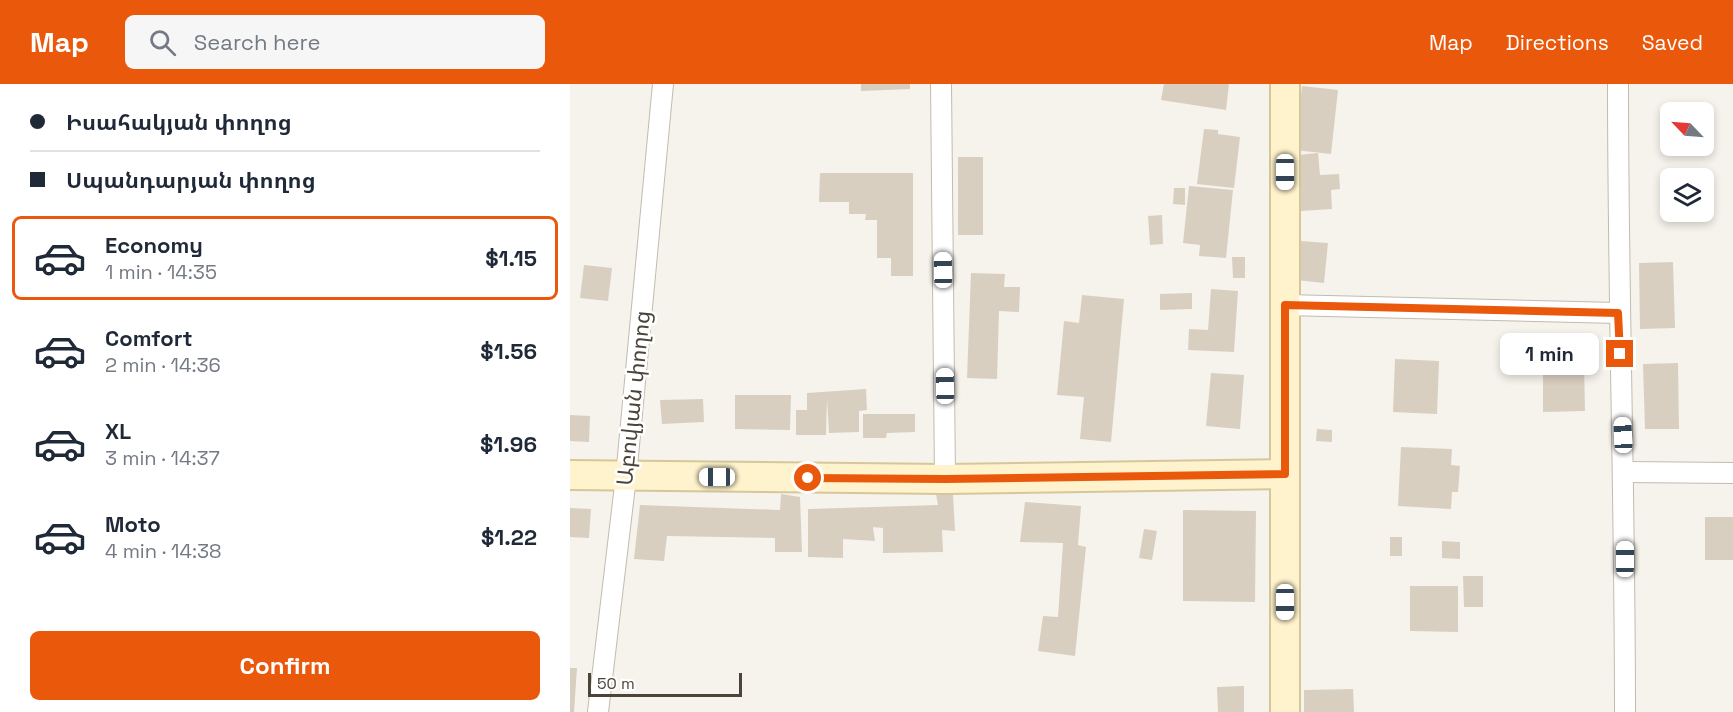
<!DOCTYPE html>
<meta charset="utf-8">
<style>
body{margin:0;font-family:"Space Grotesk","Noto Sans Armenian",sans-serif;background:#f6f6f7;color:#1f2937;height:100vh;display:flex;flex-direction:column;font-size:22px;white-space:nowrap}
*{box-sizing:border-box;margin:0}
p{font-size:20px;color:#747a83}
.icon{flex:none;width:33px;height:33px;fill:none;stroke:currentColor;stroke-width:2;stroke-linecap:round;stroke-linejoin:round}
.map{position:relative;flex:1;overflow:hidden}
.side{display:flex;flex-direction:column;background:#fff;width:570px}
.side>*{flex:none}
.top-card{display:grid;align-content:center;height:132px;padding:0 30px;background:#fff}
.needle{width:39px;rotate:295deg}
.controls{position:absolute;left:1090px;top:18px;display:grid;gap:12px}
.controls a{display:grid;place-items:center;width:54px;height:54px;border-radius:9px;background:#fff;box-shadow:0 3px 9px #0003;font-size:30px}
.scale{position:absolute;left:18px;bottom:15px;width:154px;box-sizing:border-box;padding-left:6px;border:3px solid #4b4439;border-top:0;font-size:16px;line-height:21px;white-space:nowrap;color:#4b4439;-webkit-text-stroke:4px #fff;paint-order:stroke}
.end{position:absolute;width:27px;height:27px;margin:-14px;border:8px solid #ea580c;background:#fff;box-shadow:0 0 0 3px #fff}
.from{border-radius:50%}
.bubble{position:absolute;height:42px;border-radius:9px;background:#fff;box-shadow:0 3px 9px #0003;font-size:20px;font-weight:700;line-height:42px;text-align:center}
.car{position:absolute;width:18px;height:36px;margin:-18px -9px;border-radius:8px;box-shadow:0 0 4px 2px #0007;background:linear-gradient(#fff 24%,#345 0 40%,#fff 0 76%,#345 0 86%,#fff 0)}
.top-card b{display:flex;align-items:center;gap:21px;height:57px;font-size:22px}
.top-card b+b{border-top:2px solid #e0e1e3}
.top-card i{width:15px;height:15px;background:#1f2937}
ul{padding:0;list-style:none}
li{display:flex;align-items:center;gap:18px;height:84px;margin:0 12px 9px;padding:0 18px;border:3px solid transparent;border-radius:9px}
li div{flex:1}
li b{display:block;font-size:22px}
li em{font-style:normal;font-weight:700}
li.active{border-color:#ea580c}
li>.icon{width:54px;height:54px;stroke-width:1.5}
.button{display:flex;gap:12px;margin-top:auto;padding:12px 30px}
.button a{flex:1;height:69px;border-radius:9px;background:#ea580c;color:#fff;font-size:24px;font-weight:700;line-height:69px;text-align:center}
header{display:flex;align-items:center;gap:36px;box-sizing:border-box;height:84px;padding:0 30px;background:#ea580c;color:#fff}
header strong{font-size:28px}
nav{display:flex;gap:33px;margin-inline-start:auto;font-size:21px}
.search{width:420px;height:54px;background:#f6f6f7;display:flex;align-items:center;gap:15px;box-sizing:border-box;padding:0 21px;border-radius:9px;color:#747a83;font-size:22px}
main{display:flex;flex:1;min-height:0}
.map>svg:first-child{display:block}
.building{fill:#d8cfc1}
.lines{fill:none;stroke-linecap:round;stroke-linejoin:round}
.street-casing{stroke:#c2bbae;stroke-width:22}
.secondary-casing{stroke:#d6c79b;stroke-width:32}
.street{stroke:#fff;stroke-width:20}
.secondary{stroke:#fff3cd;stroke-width:28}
.route{stroke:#ea580c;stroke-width:8}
.labels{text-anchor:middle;stroke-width:5;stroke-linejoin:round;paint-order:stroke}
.street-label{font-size:22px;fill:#4b4439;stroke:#fff}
</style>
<header>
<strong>Map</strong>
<div class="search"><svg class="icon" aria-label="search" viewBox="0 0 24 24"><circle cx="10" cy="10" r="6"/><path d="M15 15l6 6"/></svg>Search here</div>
<nav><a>Map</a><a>Directions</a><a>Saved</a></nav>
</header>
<main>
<section class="side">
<div class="top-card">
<b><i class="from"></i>Իսահակյան փողոց</b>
<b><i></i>Սպանդարյան փողոց</b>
</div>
<ul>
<li class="active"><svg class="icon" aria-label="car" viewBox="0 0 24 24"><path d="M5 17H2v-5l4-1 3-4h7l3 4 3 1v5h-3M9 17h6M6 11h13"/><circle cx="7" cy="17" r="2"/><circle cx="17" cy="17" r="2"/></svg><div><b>Economy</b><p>1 min · 14:35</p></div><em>$1.15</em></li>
<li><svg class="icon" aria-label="car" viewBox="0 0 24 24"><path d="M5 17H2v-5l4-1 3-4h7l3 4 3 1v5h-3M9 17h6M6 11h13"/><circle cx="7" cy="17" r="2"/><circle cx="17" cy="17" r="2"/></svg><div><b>Comfort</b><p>2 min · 14:36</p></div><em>$1.56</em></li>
<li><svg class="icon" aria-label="car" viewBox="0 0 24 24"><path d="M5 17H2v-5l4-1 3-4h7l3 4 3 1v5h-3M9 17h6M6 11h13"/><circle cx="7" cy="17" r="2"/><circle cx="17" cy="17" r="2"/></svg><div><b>XL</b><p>3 min · 14:37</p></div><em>$1.96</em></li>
<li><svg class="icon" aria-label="car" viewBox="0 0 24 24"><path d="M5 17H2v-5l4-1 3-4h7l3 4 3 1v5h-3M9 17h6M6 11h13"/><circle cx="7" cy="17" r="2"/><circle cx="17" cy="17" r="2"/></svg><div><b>Moto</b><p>4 min · 14:38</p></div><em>$1.22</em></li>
</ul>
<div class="button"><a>Confirm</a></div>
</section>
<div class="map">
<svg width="1163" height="628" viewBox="0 0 1163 628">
<rect width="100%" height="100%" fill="#f6f3ec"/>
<!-- building -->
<g class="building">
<polygon points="291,0 340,0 340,5 291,7"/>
<polygon points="594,0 659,0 656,26 591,16"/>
<polygon points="732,2 768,6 761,70 725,66"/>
<polygon points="634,45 648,46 648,50 670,53 664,104 627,100"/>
<polygon points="748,69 750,91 769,90 770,105 761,106 762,125 731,127 728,71"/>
<rect x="388" y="73" width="25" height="78"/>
<polygon points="250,89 343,89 343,192 321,192 321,174 307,174 307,136 295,136 296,130 279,130 279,118 249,118"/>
<polygon points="619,102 663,106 656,174 629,172 630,161 613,159"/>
<polygon points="604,104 615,104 615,121 603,120"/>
<polygon points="592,131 593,160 580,161 578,132"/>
<polygon points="730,157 758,159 754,199 726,196"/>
<polygon points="662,173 675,173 675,194 663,194"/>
<polygon points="1103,178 1105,244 1070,245 1069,179"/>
<polygon points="14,181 42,184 38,217 10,214"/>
<polygon points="401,189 435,190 434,203 450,203 449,228 429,227 427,295 397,294"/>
<polygon points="641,205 668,207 664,268 618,266 619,245 638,246"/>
<polygon points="622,209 622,225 590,226 590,210"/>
<polygon points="512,211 554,215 541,358 510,355 514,313 487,311 494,237 509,239"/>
<polygon points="825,275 869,277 867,330 823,328"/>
<polygon points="1014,277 1015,327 973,328 973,278"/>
<polygon points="1108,279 1109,345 1075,345 1073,280"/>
<polygon points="641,289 674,291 670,345 636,342"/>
<polygon points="296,305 297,326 289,327 289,348 259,349 257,315 256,351 226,351 226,326 237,326 237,309"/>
<polygon points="165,311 221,311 220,346 165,345"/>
<polygon points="133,315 134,338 92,340 90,316"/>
<polygon points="293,330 345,330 345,348 317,349 316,354 293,354"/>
<polygon points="0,331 20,332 19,358 0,357"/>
<polygon points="747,345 762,346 762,358 746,357"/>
<polygon points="831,363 882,365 881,381 890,382 888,408 882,408 881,425 828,422"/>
<polygon points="211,410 230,413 232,468 205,468 205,454 97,452 94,477 64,475 70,421 210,426"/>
<polygon points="366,410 383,410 385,447 372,446 373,468 313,469 313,444 303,443 305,457 273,455 273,474 238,473 238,425 368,421"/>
<polygon points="455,418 511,422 508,461 516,463 505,572 468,567 473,532 488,533 493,459 450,458"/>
<polygon points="0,424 21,425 19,454 0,453"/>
<polygon points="613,426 686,427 685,518 613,517"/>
<rect x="1135" y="433" width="28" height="43"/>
<polygon points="574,445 587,447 582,476 569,474"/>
<rect x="820" y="453" width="12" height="19"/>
<polygon points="872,457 890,458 890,475 872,474"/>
<polygon points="893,492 913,492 913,523 894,523"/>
<polygon points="840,502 888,502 888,548 840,547"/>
<polygon points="0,584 7,584 4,628 0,628"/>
<polygon points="674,602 674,628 648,628 647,603"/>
<polygon points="783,605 784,628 734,628 734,606"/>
</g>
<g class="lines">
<defs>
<g id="street">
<polyline points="371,0 375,395"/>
<path d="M 1048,0 C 1048,209 1055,419 1055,628"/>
<polyline points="715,221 1048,229"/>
<polyline points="1055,388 1163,389"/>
<polyline points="28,628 56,393 93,0"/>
</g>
<g id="secondary">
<polyline points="715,0 715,628"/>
<polyline points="0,391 375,395 715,390"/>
</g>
</defs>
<!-- street casing -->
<use href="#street" class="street-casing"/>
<!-- secondary casing -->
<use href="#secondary" class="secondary-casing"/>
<!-- street -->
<use href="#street" class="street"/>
<!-- secondary -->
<use href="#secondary" class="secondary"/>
</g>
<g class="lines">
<!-- route -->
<polyline class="route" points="238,394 375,395 715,390 715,221 1048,229 1050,270"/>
</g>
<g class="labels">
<!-- street labels -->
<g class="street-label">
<text transform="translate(63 314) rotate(-84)" y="8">Աբովյան փողոց</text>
</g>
</g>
</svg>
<div class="controls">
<a><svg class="needle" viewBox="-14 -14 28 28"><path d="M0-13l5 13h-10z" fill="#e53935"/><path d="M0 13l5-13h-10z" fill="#747a83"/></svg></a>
<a><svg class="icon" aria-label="layers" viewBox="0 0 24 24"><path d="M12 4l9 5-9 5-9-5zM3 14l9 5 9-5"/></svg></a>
</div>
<div class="scale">50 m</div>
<i class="end from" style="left:238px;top:394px"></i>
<i class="end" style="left:1050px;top:270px"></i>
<div class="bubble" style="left:930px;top:249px;width:99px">1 min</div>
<i class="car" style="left:715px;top:88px;rotate:180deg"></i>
<i class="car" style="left:373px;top:186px;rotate:359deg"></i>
<i class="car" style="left:375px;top:302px;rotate:359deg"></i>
<i class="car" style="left:1053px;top:351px;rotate:357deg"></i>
<i class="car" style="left:147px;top:393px;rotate:270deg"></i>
<i class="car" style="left:1055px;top:475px;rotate:0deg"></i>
<i class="car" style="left:715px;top:518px;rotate:180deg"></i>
</div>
</main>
